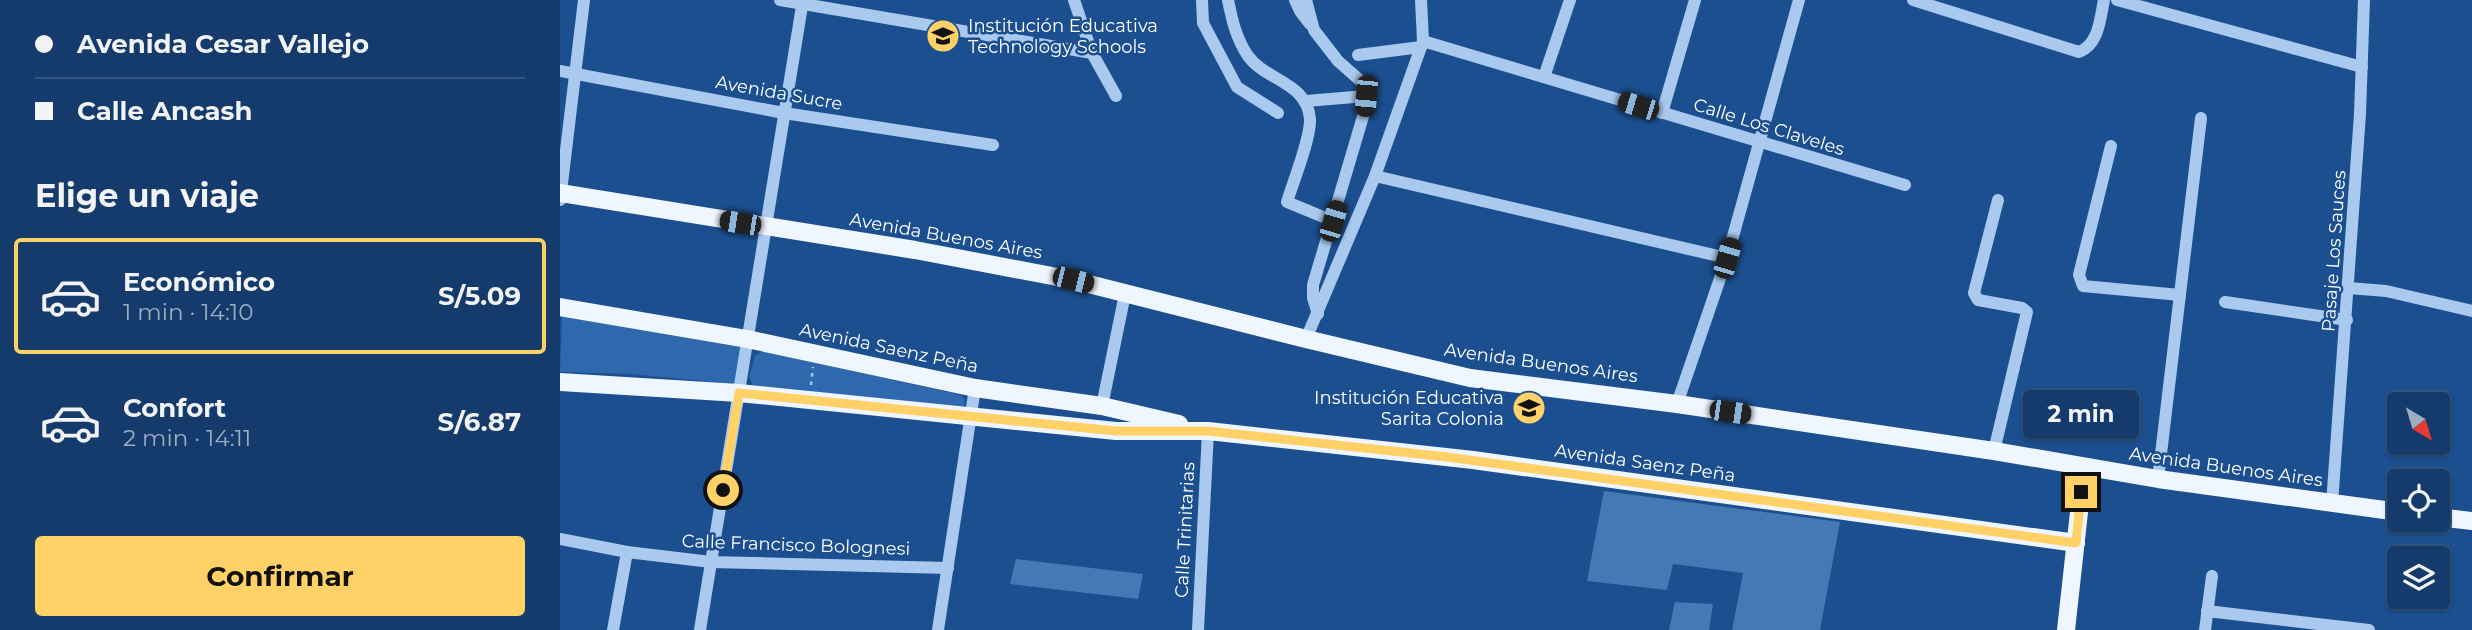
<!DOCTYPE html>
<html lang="es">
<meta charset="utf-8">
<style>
body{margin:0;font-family:Montserrat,sans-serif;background:#214673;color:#f1f3f6;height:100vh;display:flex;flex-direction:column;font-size:26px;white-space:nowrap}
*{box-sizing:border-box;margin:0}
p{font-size:23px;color:#9dadc1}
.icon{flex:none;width:38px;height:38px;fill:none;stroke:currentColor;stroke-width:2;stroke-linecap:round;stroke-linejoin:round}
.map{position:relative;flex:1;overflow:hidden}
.details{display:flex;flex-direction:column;background:#143b6b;width:560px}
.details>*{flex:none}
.hud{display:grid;align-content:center;height:154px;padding:0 35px;background:#143b6b}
.needle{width:46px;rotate:142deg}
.controls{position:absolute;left:1827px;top:392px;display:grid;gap:14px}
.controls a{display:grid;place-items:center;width:63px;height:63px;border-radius:7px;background:#143b6b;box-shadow:0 2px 5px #0004,0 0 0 2px #33557e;font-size:35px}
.end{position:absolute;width:32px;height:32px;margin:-16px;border:9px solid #ffd166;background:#111;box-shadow:0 0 0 4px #111}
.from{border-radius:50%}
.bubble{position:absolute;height:49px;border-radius:7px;background:#143b6b;box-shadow:0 2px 5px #0004,0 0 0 2px #33557e;font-size:23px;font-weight:700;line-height:49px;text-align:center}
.car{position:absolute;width:21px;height:42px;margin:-21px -10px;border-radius:9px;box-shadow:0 0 5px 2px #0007;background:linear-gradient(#222 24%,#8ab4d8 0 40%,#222 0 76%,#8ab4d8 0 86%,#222 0)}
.hud b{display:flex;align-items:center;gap:24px;height:66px;font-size:26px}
.hud b+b{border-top:2px solid #33557e}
.hud i{width:18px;height:18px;background:#f1f3f6}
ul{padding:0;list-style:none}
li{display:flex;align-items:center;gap:21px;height:116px;margin:0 14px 10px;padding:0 21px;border:4px solid transparent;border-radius:7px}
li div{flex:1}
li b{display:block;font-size:26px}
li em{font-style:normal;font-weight:700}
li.selected{border-color:#ffd166}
li>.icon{width:63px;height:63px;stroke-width:1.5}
h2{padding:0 35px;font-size:32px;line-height:84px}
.button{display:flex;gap:14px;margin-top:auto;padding:14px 35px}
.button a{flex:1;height:80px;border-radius:7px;background:#ffd166;color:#111;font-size:28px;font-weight:700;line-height:80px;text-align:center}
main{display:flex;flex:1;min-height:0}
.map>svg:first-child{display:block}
.green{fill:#2e69ad}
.building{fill:#4478b7}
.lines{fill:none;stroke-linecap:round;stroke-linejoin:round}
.path{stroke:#a9c9ee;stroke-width:2.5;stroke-dasharray:3.5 5;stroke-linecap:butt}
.minor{stroke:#a9c9ee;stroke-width:12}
.major{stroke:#f0f6ff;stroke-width:18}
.route{stroke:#ffd166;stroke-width:9}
.labels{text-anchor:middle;stroke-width:5;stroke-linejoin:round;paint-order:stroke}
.poi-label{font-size:18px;fill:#fff;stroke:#1b4f8f;text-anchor:start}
.street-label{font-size:18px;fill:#fff;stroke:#1b4f8f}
</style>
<main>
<section class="details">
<div class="hud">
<b><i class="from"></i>Avenida Cesar Vallejo</b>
<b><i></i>Calle Ancash</b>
</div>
<h2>Elige un viaje</h2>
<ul>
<li class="selected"><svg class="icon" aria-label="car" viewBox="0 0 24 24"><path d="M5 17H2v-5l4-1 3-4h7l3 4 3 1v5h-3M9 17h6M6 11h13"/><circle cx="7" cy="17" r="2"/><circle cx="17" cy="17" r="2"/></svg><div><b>Económico</b><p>1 min · 14:10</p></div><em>S/5.09</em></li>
<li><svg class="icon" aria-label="car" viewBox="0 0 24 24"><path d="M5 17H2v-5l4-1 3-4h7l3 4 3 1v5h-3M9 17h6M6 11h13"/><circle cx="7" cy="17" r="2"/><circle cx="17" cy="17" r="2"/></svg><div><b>Confort</b><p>2 min · 14:11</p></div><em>S/6.87</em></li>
</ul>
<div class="button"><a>Confirmar</a></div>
</section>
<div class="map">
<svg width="1912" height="630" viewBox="0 0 1912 630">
<rect width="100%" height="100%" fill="#1b4f8f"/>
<!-- green -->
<g class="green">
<polygon points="2,313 182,340 175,384 71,374 0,372"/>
<polygon points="202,351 401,395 405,400 404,407 400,409 194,387 189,377 195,356"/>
</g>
<!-- building -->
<g class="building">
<polygon points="1044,491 1280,522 1260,630 1172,630 1183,573 1113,564 1107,590 1027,581"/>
<polygon points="456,559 583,574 578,599 450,584"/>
<polygon points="1115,602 1153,604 1149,630 1109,630"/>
</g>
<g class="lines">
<!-- path -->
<polyline class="path" points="251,385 253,367"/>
<!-- minor -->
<g class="minor">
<polyline points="220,0 532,53"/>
<polyline points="514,0 532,53 556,96"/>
<polyline points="642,0 643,23 677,87 718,113"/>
<path d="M 668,0 C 672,20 676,38 688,56 C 706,81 747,82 750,119 C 751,138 733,182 727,202 L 773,221"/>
<polyline points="735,0 740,11 750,24"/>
<polyline points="746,0 754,30 778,61 803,83 806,96 804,113 753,285 753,298 758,314"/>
<path d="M 1353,0 L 1519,52 C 1539,44 1540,19 1544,0"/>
<polyline points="1557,0 1802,67"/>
<polyline points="863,41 1345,185"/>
<polyline points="798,55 861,47"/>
<polyline points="0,71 224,113 433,145"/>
<polyline points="984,77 1010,0"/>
<polyline points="746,101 806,96"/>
<polyline points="1102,113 1135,0"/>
<polyline points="1551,146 1519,275 1523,286 1620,295"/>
<polyline points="815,176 1167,258"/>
<polyline points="0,200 24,0"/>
<polyline points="1789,288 1826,291 1912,311"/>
<polyline points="1665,302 1787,320"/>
<polyline points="746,339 815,176 861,47 863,41 861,0"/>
<polyline points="1117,404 1167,258 1239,0"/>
<polyline points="542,406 565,294"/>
<polyline points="1434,451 1467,312 1462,308 1418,300 1414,293 1438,200"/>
<polyline points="1598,479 1641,118"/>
<polyline points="1772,504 1800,114 1804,0"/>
<polyline points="0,539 67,552 151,562 388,568"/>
<polyline points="1647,611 1809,630"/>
<polyline points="53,630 67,552"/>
<polyline points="140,630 243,0"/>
<polyline points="378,630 415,388"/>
<polyline points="638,630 648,431"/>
<polyline points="1645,630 1652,576"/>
</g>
<!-- major -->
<g class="major">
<polyline points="0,193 355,250 513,280 746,339 910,378 1117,404 1434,451 1598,479 1839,512"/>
<polyline points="0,307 187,339 415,388 542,406 619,424"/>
<polyline points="0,382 179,393 556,431 648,431 913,460 1516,543"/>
<polyline points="1878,517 1912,521"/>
<polyline points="1506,630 1524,467"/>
</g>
</g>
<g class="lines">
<!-- route -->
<polyline class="route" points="163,490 179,393 556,431 648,431 887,457 1516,543 1521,492"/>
</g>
<!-- icons -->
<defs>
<symbol id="school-disc" viewBox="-11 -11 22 22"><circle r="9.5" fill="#ffd166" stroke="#1b4f8f"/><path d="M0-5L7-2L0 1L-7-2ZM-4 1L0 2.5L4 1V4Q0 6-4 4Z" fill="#111"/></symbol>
</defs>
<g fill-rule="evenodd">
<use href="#school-disc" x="364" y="17" width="38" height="38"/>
<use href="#school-disc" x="950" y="389" width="38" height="38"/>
</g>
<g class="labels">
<!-- poi labels -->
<g class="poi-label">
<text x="408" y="32">Institución Educativa<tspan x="408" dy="21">Technology Schools</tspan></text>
<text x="944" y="404" text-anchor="end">Institución Educativa<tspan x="944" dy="21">Sarita Colonia</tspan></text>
</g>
<!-- street labels -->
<g class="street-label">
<text transform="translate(219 93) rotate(10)" y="6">Avenida Sucre</text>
<text transform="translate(1209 127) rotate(17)" y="6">Calle Los Claveles</text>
<text transform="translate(386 236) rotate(10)" y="6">Avenida Buenos Aires</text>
<text transform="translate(1774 251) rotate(-86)" y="6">Pasaje Los Sauces</text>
<text transform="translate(329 348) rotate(12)" y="6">Avenida Saenz Peña</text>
<text transform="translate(981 363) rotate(8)" y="6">Avenida Buenos Aires</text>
<text transform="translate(1085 463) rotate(8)" y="6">Avenida Saenz Peña</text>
<text transform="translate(1666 467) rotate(8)" y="6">Avenida Buenos Aires</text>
<text transform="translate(625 530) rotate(-87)" y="6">Calle Trinitarias</text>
<text transform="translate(236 545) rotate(2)" y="6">Calle Francisco Bolognesi</text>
</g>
</g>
</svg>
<div class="controls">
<a><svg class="needle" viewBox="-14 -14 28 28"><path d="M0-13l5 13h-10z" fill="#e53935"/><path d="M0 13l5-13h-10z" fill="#9dadc1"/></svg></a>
<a><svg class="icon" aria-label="locate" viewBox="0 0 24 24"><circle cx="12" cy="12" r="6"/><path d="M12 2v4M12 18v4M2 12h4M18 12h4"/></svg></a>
<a><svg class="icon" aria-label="layers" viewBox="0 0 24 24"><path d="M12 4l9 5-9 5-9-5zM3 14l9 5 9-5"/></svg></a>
</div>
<i class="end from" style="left:163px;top:490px"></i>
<i class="end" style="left:1521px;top:492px"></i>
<div class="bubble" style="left:1463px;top:390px;width:116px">2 min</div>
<i class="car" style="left:806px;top:96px;rotate:185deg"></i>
<i class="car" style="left:1078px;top:106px;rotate:287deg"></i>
<i class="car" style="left:773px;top:221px;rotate:16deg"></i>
<i class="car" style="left:180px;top:223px;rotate:279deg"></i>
<i class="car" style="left:1167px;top:258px;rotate:16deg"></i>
<i class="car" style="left:513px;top:280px;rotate:104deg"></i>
<i class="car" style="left:1170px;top:412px;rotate:98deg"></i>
</div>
</main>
